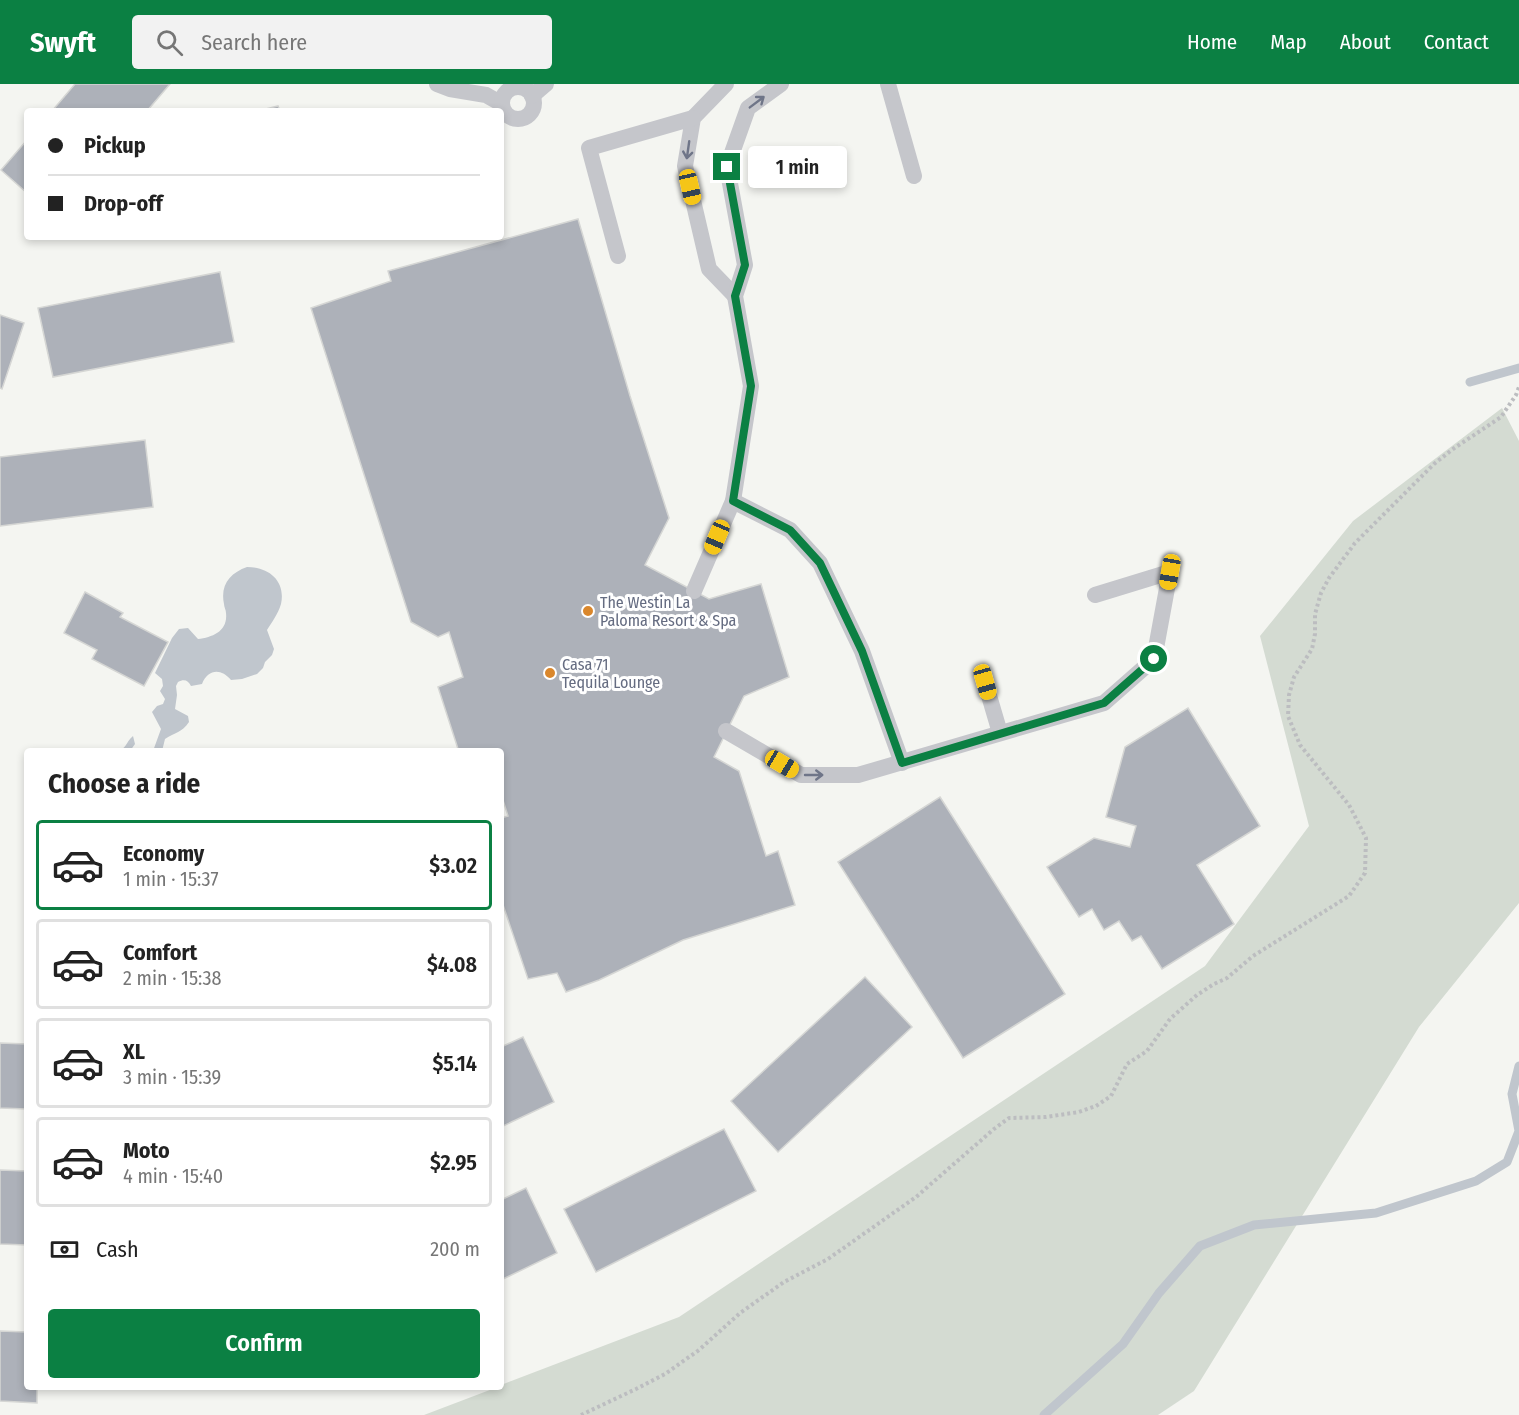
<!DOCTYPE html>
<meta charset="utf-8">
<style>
body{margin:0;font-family:"Fira Sans Condensed",sans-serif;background:#f2f2f2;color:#222;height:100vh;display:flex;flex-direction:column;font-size:22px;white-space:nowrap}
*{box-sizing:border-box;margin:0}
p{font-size:20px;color:#767676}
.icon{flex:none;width:33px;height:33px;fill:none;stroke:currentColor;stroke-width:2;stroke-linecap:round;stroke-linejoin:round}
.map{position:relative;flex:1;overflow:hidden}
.panel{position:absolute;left:24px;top:664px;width:480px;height:642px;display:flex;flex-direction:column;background:#fff;border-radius:6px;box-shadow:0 3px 9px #0003}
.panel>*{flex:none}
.banner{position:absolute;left:24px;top:24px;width:480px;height:132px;border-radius:6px;box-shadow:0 3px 9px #0003;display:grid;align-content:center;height:132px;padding:0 24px;background:#fff}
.end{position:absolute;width:27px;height:27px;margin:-14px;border:8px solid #0b8043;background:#fff;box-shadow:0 0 0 3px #fff}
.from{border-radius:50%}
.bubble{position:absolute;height:42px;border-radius:6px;background:#fff;box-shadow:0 3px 9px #0003;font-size:20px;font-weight:600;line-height:42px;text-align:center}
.car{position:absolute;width:18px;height:36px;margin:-18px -9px;border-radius:8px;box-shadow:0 0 4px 2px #0007;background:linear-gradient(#f5c518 24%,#345 0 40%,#f5c518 0 76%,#345 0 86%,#f5c518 0)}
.banner b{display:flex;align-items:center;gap:21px;height:57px;font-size:22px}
.banner b+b{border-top:2px solid #e0e0e0}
.banner i{width:15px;height:15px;background:#222}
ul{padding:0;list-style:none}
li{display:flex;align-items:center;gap:18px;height:90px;margin:0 12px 9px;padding:0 12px;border:3px solid #e0e0e0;border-radius:6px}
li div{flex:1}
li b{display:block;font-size:22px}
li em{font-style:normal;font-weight:600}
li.active{border-color:#0b8043}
li>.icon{width:54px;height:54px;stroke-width:1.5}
h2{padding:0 24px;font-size:27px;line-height:72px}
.pay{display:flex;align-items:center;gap:15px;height:66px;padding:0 24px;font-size:22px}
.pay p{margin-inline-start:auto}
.button{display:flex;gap:12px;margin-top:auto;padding:12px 24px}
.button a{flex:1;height:69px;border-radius:6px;background:#0b8043;color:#fff;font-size:24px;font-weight:600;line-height:69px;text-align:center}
header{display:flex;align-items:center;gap:36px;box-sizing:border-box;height:84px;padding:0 30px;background:#0b8043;color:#fff}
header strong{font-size:28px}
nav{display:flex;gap:33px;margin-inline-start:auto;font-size:21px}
.search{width:420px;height:54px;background:#f2f2f2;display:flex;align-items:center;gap:15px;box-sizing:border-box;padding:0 21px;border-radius:6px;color:#767676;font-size:22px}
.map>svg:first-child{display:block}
.green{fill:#d4dbd2}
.water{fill:#c0c6cd}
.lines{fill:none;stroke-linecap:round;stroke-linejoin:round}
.stream{stroke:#c0c6cd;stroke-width:9}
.building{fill:#adb1b9;stroke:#d5d6d4;stroke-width:1.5}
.path{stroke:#bcbdc0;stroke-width:4;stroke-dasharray:3 3;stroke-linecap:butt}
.service{stroke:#c5c6cb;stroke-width:16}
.oneway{stroke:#6f7588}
.route{stroke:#0b8043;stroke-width:8}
.poi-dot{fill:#da872c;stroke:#fff;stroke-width:2}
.labels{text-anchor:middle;stroke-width:6;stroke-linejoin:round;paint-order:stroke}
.poi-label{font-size:16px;fill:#656c81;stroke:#fff;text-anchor:start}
</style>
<header>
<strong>Swyft</strong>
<div class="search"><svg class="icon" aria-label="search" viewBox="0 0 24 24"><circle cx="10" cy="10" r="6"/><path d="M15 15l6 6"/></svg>Search here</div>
<nav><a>Home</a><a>Map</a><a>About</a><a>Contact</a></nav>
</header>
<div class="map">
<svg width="1519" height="1331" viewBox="0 0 1519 1331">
<rect width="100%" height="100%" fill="#f4f5f1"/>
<!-- green -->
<polygon class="green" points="1502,324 1519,357 1519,819 1419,943 1194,1307 1158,1331 424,1331 495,1304 501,1304 501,1301 679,1233 1205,882 1309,742 1260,552 1353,437"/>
<!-- water -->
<g class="water">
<path d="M 247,483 C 269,483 286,497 281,520 C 278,530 272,538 267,546 L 274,565 L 272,571 L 265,578 L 263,584 L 257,590 L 242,595 L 231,596 C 221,584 208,585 202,600 L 191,602 C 188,596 184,595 178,598 L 176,602 L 177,611 L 175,625 L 188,632 L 189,638 C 182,649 175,648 165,655 L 162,667 L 153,667 L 161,645 L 152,628 L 157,622 L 163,620 L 165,615 L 160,607 L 163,602 L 162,595 L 155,589 L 172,554 L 179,545 L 188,544 L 198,555 C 213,553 228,547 226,529 C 226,526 224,523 224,520 C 220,501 230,489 247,483 Z"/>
<path d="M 133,652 L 135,660 L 130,667 L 106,667 L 111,664 C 127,669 123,661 133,652 Z"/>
</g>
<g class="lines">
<!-- stream -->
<g class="stream">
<polyline points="1470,298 1519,284"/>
<polyline points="1044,1331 1123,1260 1159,1209 1200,1162 1254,1141 1376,1129 1476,1097 1507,1078 1519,1047 1512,1010 1519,982"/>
</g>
</g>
<!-- building -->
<g class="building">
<polygon points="75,0 170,0 147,27 52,27"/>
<polygon points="278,22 280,27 258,27"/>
<polygon points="27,56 27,109 1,86"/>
<polygon points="578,135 630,312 669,434 645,481 709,515 761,500 789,593 744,612 714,673 739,687 766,772 778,767 795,821 683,856 599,896 566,908 557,889 528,895 501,815 501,734 508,732 501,710 501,668 459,668 438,603 463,593 449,548 438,553 411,538 311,224 391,197 388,187"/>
<polygon points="220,188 234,258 53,293 38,224"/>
<polygon points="0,231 24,239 2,305 0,304"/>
<polygon points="145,356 153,423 0,442 0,373"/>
<polygon points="85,508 123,529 120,533 168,558 144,602 92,575 97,566 64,549"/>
<polygon points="1188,624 1260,742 1197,781 1234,840 1162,885 1141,852 1132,857 1119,837 1104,846 1092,825 1079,833 1047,783 1094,754 1130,763 1136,742 1106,733 1125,663"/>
<polygon points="940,713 1065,910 963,974 838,778"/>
<polygon points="865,893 912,943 778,1068 731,1017"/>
<polygon points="523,953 554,1018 501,1043 501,963"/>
<polygon points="0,959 27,960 27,1025 0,1024"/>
<polygon points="724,1045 756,1107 596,1188 564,1125"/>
<polygon points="0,1086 27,1087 27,1161 0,1160"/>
<polygon points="526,1104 557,1169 501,1196 501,1116"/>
<polygon points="0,1247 27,1248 27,1304 37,1304 37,1319 0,1317"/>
</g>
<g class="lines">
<!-- path -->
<polyline class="path" points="581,1331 636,1305 665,1290 699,1266 740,1229 784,1198 828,1175 916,1113 994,1045 1009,1034 1046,1033 1079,1028 1096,1022 1111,1012 1127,980 1147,967 1170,935 1197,911 1214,900 1227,894 1253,872 1349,812 1365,789 1366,754 1349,721 1300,661 1288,632 1289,611 1294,593 1312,565 1315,550 1315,530 1321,509 1329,494 1355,459 1434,380 1453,365 1501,333 1516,311 1519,303"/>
<!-- service -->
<g class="service">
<polyline points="437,0 450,5 486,11 502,20"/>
<polyline points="726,0 693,34 685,82 709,185 735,212"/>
<polyline points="888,0 914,92"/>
<circle cx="518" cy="19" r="16"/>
<polyline points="532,12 546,0"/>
<polyline points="618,172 589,64 693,34"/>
<polyline points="733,417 790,446 820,479 862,567 902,679"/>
<polyline points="694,507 733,417 751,302 735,212 745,181 727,83 748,24 781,0"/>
<polyline points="985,598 1000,649"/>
<polyline points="726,647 801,691 858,691 1104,619 1154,575 1170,488 1095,511"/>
</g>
</g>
<!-- one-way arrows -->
<defs><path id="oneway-shaft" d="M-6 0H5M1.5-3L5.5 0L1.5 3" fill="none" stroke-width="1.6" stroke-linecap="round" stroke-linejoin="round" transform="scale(1.5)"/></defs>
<g class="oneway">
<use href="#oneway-shaft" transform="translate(757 18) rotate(-37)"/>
<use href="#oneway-shaft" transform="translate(688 66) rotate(98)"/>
<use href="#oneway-shaft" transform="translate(814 691)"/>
</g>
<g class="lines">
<!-- route -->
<polyline class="route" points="727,83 745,181 735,212 751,302 733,417 790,446 820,479 862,567 902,679 1104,619 1154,575"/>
</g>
<!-- markers -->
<g class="poi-dot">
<circle cx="588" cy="527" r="6"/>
<circle cx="550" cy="589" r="6"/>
</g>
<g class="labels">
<!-- poi labels -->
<g class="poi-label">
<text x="600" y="524">The Westin La<tspan x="600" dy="18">Paloma Resort &amp; Spa</tspan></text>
<text x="562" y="586">Casa 71<tspan x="562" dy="18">Tequila Lounge</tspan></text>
</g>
</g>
</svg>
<i class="end from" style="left:1154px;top:575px"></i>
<i class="end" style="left:727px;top:83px"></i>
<div class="bubble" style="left:748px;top:62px;width:99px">1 min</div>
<i class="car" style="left:690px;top:103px;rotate:167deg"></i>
<i class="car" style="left:717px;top:453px;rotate:203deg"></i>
<i class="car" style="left:1170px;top:488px;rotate:190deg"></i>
<i class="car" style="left:985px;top:598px;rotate:164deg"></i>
<i class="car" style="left:782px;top:680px;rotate:121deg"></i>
<div class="banner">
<b><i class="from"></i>Pickup</b>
<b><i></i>Drop-off</b>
</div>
<section class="panel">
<h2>Choose a ride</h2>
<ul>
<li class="active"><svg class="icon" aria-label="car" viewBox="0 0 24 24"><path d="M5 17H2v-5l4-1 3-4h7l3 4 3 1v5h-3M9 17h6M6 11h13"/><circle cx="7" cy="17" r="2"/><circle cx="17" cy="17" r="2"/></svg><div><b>Economy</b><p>1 min · 15:37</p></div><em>$3.02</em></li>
<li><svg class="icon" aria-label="car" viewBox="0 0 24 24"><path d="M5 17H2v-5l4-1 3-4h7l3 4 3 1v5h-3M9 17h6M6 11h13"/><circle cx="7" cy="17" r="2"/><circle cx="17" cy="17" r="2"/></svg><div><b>Comfort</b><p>2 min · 15:38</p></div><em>$4.08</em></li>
<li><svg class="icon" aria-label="car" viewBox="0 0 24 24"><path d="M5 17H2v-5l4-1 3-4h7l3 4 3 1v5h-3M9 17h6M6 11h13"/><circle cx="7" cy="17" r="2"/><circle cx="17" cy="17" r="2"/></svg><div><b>XL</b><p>3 min · 15:39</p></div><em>$5.14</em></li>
<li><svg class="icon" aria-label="car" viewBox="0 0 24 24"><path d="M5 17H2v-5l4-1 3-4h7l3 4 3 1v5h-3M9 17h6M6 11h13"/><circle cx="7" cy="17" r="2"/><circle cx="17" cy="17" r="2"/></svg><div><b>Moto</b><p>4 min · 15:40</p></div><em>$2.95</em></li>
</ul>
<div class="pay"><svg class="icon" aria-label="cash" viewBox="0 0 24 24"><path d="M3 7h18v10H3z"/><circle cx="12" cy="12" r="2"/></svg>Cash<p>200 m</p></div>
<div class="button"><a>Confirm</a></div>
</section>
</div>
